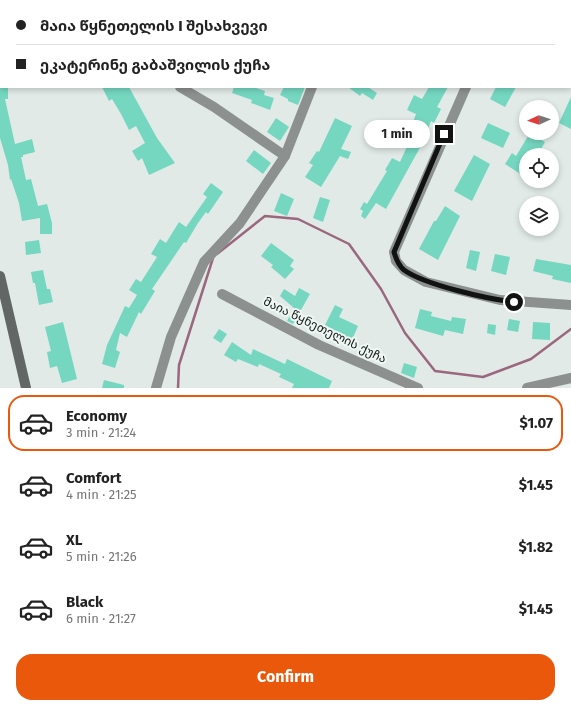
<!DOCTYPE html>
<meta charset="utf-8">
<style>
body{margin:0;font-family:"Fira Sans","Noto Sans Georgian",sans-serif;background:#f2f2f2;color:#222;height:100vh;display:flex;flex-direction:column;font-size:15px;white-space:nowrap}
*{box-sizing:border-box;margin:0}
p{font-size:13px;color:#767676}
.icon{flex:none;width:22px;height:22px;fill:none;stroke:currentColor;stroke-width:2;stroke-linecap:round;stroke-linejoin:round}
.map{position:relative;height:388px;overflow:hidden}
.panel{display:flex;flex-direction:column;background:#fff;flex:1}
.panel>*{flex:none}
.guide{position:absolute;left:0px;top:0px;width:571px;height:88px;box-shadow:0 2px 6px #0003;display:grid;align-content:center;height:88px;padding:0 16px;background:#fff}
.needle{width:26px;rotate:267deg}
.buttons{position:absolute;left:519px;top:100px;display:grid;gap:8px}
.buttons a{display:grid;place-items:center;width:40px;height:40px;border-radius:50%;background:#fff;box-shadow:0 2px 6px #0003;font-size:20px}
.end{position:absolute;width:18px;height:18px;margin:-9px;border:5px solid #101312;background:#fff;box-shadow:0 0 0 2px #fff}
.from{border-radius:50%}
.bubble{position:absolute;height:28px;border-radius:14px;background:#fff;box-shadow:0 2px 6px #0003;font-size:13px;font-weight:700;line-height:28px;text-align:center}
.guide b{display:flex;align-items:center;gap:14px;height:38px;font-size:15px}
.guide b+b{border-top:1px solid #e0e0e0}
.guide i{width:10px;height:10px;background:#222}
ul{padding:7px 0 0;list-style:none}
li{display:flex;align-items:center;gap:12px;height:56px;margin:0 8px 6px;padding:0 8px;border:2px solid transparent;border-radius:16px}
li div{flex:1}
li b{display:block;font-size:15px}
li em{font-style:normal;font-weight:700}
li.active{border-color:#ea580c}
li>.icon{width:36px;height:36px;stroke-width:1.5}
.cta{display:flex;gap:8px;margin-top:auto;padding:8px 16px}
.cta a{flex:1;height:46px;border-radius:16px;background:#ea580c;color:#fff;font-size:16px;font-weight:700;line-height:46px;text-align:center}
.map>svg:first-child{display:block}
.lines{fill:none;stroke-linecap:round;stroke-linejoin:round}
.stream{stroke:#9b677e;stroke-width:2.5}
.building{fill:#75d7c0}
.street{stroke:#8c908f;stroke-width:10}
.secondary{stroke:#626765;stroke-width:10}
.route{stroke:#101312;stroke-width:5}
.labels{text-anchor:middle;stroke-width:4;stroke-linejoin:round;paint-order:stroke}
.street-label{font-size:12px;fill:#101312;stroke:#eef7f4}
</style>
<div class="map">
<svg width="571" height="388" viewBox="0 0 571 388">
<rect width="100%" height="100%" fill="#e1eae7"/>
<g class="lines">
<!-- stream -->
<g class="stream">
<polyline points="217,254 265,216 298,219 349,244 381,289 405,333 435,371 483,377 531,359 571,329"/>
<polyline points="178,388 179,365 213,258"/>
</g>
</g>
<!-- building -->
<g class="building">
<polygon points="0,87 8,87 8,99 5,99 15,144 32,139 35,152 23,155 23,157 21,157 26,180 31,179 38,206 47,204 52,223 52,234 40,234 40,218 22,221 19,203 11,179 10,180 8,165 0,138"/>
<polygon points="102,87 129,87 157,138 175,163 149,175 142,158 138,161 132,151 145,143 136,126 129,130 121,114 112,99 109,101"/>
<polygon points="234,87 253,87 265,91 264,95 274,98 270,110 251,103 252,100 232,93"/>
<polygon points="284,87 305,87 298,105 288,101 288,99 280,95"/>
<polygon points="348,87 368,87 377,93 373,100 362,93 360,96"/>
<polygon points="429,87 448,87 437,107 441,109 434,123 431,121 422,144 386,209 376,203 365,219 361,216 363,211 360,209 364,202 367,204 387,171 385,170 392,158 400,162 410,140 407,138 416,114 407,110 414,95 422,99"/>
<polygon points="496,87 516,87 505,107 490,99"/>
<polygon points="571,97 571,129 559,123"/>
<polygon points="276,118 289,127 280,141 267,132"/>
<polygon points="335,118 352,126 341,149 351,152 348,159 340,156 321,187 305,177 313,165 309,163 317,151 319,152"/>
<polygon points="488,123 510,133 503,148 481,138"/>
<polygon points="530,133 545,142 538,155 526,155 526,169 522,175 505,164 512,153 516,156"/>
<polygon points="254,150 271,163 263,174 246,161"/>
<polygon points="474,155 490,164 472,201 454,191"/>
<polygon points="211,183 223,192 208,214 206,212 198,223 186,243 184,242 152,289 155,291 141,314 139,312 127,337 120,333 116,350 120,352 115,368 102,364 107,345 125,306 129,308 137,295 129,290 136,279 141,282 157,257 151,254 160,239 166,243 179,222 186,227 207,197 203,194"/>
<polygon points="281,193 294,199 287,216 274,211"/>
<polygon points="320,197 330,200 323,222 313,218"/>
<polygon points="445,206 460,216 438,260 419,249 434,221 436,221"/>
<polygon points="39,240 41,253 26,255 25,242"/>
<polygon points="271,243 294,260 290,266 294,269 285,279 271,267 273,265 261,256"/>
<polygon points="470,250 480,252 476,271 466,268"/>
<polygon points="495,254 510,257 506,275 491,271"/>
<polygon points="536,259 571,265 571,283 552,279 553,276 533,271"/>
<polygon points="43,270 47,289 50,289 53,302 39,305 35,283 33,283 31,272"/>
<polygon points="299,288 310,294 293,324 287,321 294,308 280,296 284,289 295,296"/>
<polygon points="335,305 343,309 339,317 358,326 352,340 325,325"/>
<polygon points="420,309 432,312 431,316 451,321 452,317 466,319 463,334 445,330 443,336 415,328"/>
<polygon points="509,319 520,321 518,332 507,330"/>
<polygon points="63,322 77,379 62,383 57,366 50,368 47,352 51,351 45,327"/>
<polygon points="533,322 550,323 550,340 532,339"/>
<polygon points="488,324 496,325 495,335 487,333"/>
<polygon points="219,329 227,334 221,343 213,338"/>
<polygon points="232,342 251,355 253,349 285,364 287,359 332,381 329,388 292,388 294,384 279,377 281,374 259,364 258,367 238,359 236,362 224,355"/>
<polygon points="404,363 417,367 414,378 401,373"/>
<polygon points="104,380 124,385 124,388 102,388"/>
</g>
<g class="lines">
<!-- street -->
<g class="street">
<polyline points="79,0 79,1"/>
<polyline points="421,0 423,1"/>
<polyline points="329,1 329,0"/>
<polyline points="506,1 506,0"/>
<polyline points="570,79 571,80"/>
<polyline points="180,87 214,107 285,156"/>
<polyline points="466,87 394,252 396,261 404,270 426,282 500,300 571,305"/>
<polyline points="222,294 319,345 418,388"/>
<polyline points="156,388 171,337 204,262 240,223 285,156 312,87"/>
<polyline points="527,388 571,378"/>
</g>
<!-- secondary -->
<polyline class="secondary" points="0,276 26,388"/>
</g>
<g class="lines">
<!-- route -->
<path class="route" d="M 444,134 L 394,252 C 396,259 398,265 404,270 C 425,285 488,299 514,302"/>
</g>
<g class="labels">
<!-- street labels -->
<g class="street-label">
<text transform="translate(325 330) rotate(26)" y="4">მაია წყნეთელის ქუჩა</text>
</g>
</g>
</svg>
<div class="buttons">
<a><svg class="needle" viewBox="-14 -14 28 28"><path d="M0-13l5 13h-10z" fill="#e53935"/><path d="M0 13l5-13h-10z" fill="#767676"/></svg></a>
<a><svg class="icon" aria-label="locate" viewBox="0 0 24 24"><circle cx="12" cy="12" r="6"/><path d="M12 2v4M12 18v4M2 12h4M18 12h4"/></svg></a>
<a><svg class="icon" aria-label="layers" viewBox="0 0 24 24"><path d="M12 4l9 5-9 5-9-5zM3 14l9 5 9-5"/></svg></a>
</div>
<i class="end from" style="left:514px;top:302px"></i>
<i class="end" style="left:444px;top:134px"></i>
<div class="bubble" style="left:364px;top:120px;width:66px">1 min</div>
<div class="guide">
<b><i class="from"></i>მაია წყნეთელის I შესახვევი</b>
<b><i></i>ეკატერინე გაბაშვილის ქუჩა</b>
</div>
</div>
<section class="panel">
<ul>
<li class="active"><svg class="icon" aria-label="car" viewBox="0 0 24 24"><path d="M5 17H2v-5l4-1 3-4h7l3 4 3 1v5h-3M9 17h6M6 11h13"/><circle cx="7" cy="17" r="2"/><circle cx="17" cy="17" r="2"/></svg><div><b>Economy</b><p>3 min · 21:24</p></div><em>$1.07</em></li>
<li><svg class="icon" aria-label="car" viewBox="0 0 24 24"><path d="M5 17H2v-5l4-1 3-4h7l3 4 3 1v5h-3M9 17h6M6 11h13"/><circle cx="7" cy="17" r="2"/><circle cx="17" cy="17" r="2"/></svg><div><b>Comfort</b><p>4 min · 21:25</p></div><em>$1.45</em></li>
<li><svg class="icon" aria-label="car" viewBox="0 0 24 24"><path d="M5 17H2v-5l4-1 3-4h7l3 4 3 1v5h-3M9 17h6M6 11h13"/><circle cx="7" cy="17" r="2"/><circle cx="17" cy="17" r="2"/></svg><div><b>XL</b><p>5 min · 21:26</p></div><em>$1.82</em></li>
<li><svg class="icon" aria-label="car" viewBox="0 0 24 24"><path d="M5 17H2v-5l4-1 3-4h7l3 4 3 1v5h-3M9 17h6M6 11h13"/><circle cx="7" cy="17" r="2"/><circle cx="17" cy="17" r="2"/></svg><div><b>Black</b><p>6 min · 21:27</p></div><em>$1.45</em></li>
</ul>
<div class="cta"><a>Confirm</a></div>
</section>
